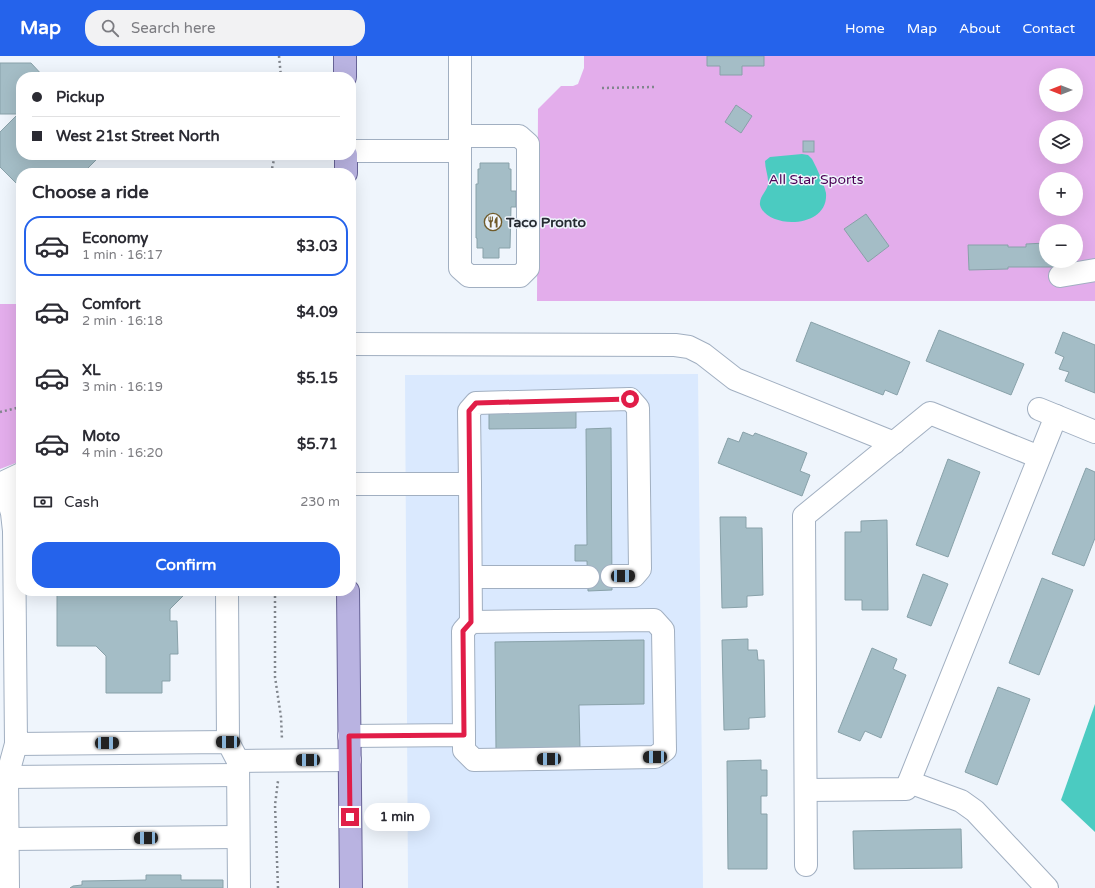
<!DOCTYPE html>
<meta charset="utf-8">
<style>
body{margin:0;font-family:"Varela Round",sans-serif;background:#f2f2f3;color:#2b2b33;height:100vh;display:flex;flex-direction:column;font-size:15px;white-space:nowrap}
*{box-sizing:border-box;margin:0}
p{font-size:13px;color:#7c7c81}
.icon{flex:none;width:22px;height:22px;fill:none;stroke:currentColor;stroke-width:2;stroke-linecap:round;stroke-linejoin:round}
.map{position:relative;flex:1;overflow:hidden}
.details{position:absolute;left:16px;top:112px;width:340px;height:428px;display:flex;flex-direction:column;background:#fff;border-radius:16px;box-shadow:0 4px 16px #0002}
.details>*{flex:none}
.top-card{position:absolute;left:16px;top:16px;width:340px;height:88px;border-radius:16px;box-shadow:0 4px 16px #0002;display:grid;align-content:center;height:88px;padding:0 16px;background:#fff}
.needle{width:26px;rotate:270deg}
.tools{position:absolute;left:1039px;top:12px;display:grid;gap:8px}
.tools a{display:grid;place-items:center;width:44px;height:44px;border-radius:50%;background:#fff;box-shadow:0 4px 16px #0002;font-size:20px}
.end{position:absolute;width:18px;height:18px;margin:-9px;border:5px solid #e11d48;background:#fff;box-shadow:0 0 0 2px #fff}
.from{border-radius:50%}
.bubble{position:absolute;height:28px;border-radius:14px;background:#fff;box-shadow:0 4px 16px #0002;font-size:13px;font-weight:700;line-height:28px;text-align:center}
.car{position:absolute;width:12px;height:24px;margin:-12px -6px;border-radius:5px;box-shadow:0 0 3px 1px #0007;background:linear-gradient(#222 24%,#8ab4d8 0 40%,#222 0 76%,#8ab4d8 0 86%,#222 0)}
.top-card b{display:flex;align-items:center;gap:14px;height:38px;font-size:15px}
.top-card b+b{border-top:1px solid #e1e1e2}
.top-card i{width:10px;height:10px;background:#2b2b33}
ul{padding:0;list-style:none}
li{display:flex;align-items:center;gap:12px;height:60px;margin:0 8px 6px;padding:0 8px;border:2px solid transparent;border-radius:16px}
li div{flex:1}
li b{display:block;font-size:15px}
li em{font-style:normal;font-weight:700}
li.selected{border-color:#2563eb}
li>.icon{width:36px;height:36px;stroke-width:1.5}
h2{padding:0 16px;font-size:18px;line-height:48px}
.pay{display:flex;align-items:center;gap:10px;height:44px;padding:0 16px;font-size:15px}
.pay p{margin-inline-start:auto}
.button{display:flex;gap:8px;margin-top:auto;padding:8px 16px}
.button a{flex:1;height:46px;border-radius:16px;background:#2563eb;color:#fff;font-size:16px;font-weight:700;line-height:46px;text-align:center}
header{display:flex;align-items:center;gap:24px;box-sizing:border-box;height:56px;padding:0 20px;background:#2563eb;color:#fff}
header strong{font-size:19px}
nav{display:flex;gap:22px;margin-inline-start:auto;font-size:14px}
.search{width:280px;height:36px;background:#f2f2f3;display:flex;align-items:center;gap:10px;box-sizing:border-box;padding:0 14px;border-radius:16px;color:#7c7c81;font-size:15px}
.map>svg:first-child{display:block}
.built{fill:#dae9fe}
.green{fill:#e3adeb;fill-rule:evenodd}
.water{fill:#4bcbc1}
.building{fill:#a4bdc6;stroke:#88a1a9}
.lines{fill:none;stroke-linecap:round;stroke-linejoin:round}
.minor-casing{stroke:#a1afc1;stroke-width:24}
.major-casing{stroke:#676396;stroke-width:24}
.path{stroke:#81868d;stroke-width:2.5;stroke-dasharray:2 3;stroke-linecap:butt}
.minor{stroke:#fff;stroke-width:22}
.major{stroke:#b9b3e1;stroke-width:22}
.route{stroke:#e11d48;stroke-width:5}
.labels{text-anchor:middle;stroke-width:3;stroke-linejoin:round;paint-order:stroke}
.park-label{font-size:14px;fill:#4b0055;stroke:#eff5fc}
.poi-label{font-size:14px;font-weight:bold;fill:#252a31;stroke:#eff5fc;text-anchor:start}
</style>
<header>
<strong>Map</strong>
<div class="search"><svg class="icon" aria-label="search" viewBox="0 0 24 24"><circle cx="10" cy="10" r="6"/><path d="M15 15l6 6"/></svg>Search here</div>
<nav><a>Home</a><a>Map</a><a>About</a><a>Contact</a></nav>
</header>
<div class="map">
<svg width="1095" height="832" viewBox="0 0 1095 832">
<rect width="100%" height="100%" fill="#eff5fc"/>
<!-- built -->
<polygon class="built" points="698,318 703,832 408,832 405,319"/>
<!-- green -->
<g class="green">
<path d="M 584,0 L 1095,0 L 1095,245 L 537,245 L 538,53 L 561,30 L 573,30 L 578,28 L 584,12 ZM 1046,19 L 1076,19 L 1076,49 L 1046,49 ZM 1046,71 L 1076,71 L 1076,101 L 1046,101 ZM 1046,123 L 1076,123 L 1076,153 L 1046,153 ZM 1046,175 L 1076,175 L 1076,205 L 1046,205 Z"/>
<polygon points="0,248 21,248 21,405 0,413"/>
</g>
<!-- water -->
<g class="water">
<path d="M 802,98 L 808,99 L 812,103 C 816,110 825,130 826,137 C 829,174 766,173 760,149 C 759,141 766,136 768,129 C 769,121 765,113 765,105 L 770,101 Z"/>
<polygon points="1095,648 1095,776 1061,744"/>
</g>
<!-- building -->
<g class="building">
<polygon points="707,0 764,0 764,10 742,10 742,19 720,19 720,10 707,10"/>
<polygon points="0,7 31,7 44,21 21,21 21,99 101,99 83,117 21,117 21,132 0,111 0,76 18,58 0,58"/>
<polygon points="736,49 752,60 741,77 725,66"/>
<rect x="803" y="85" width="11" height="11"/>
<polygon points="480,107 509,107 509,113 511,113 511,135 516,135 516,151 511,151 510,192 499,192 499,202 483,202 483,192 477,192 477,182 476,182 476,128 478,128 478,113 480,113"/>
<polygon points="866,158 889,190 868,206 844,173"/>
<polygon points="1046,187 1046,205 1060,205 1060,211 1008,211 1008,213 969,214 968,189 1008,189 1008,191 1026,191 1026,188"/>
<polygon points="811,266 910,306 897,339 885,334 883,339 796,305"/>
<polygon points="939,274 1024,308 1011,339 926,305"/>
<polygon points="1063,276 1095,289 1095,337 1065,325 1069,316 1059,313 1064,301 1055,297"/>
<polygon points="576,350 576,372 489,373 489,352"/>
<polygon points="611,372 612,534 588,535 587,505 575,505 575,489 587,489 586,373"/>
<polygon points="743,376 753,380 755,377 807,397 800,415 810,419 802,440 718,407 728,382 739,386"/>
<polygon points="948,403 980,416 948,501 916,489"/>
<polygon points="1086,412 1095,416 1095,482 1084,510 1052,498"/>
<polygon points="720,461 746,461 746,472 762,472 763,539 747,540 747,551 722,552"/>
<polygon points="887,464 888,554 862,554 862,544 845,544 845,476 861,476 861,465"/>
<polygon points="923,518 948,528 931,570 907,561"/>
<polygon points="1042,522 1073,534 1039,619 1009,607"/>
<polygon points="57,535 188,535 170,553 170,565 177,565 178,598 170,598 170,625 162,625 162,637 106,637 106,600 96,590 57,590"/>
<polygon points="748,583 748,594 757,594 758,604 764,604 765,661 749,662 749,673 724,674 722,584"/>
<polygon points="644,584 644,648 579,649 580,693 496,694 495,586"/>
<polygon points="872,592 897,603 893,613 906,619 881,682 865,675 860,685 838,676"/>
<polygon points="998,631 1030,643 997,729 965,716"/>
<polygon points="761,704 761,714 767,714 767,740 761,740 761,758 767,758 767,813 728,813 727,705"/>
<polygon points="961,773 962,812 854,813 853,775"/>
<polygon points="146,819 181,819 181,824 223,824 223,832 70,832 73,830 82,829 82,825 146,824"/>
</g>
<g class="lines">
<defs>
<g id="minor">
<polyline points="460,0 460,80"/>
<polygon points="460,80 519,80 528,88 528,212 520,220 469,220 460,212"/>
<polyline points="351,95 460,95"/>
<polyline points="1060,220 1095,214"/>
<polyline points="351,288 675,289 689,291 703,298 735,323 894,387"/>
<polyline points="1039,353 1095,376"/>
<polyline points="3,427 12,457 14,475 16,688 228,686 238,705 350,704"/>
<polyline points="0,428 21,418"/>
<polyline points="351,428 470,428 471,566"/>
<polyline points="470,428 469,355 476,347 630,343 638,352 640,513 634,520 612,520"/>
<polyline points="471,521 588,521"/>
<polyline points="227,535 228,686"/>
<polyline points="349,680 464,679 464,694 474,704 655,701 665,694 663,574 654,564 471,566 463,575 464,679"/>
<polyline points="238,705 239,832"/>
<polyline points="7,721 238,719"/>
<polyline points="909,726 1056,360"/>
<polyline points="806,734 906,733 909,726 961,745 975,755 1047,832"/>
<polyline points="7,783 238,781"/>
<polyline points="806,809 804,460 930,357 1039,401"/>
<polyline points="8,832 7,721 16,688"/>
</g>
<g id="major">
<polyline points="345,0 345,21"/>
<polyline points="346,99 346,117"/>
<polyline points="348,535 351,832"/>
</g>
</defs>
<!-- minor casing -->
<use href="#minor" class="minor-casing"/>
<!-- major casing -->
<use href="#major" class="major-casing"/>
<!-- path -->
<g class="path">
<polyline points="279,0 281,21"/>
<polyline points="602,32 654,31"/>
<polyline points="271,117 275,99"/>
<polyline points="0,356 21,351"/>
<polyline points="275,535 275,621 281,661 282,684"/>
<polyline points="278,832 275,749 278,725"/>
</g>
<!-- minor -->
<use href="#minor" class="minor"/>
<!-- major -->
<use href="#major" class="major"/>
</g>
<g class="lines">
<!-- route -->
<polyline class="route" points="350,761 349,680 464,679 463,575 471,566 469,355 476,347 630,343"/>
</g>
<!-- icons -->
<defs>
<symbol id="restaurant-ring" viewBox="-11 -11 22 22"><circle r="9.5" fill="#eff5fc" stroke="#705b2a" stroke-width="1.5"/><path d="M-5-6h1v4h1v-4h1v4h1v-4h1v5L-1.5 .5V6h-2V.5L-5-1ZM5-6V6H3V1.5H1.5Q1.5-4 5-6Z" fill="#705b2a"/></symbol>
</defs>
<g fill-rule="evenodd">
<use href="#restaurant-ring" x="483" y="156" width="20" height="20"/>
</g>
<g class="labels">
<!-- park labels -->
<g class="park-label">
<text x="816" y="128">All Star Sports</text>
</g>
<!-- poi labels -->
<g class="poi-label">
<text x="506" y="171">Taco Pronto</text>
</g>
</g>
</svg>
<div class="tools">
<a><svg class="needle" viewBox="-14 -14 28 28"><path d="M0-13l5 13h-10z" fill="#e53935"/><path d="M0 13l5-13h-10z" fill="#7c7c81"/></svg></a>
<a><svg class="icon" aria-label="layers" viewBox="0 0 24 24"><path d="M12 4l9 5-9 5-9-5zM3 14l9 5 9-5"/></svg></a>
<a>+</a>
<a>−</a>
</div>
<i class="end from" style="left:630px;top:343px"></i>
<i class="end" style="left:350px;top:761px"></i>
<div class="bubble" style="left:364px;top:747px;width:66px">1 min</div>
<i class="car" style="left:623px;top:520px;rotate:89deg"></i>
<i class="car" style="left:228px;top:686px;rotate:270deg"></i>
<i class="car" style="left:107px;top:687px;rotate:89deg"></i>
<i class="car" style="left:655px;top:701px;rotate:269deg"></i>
<i class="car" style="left:549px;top:703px;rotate:269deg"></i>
<i class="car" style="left:308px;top:704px;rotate:270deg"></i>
<i class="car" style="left:146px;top:782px;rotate:269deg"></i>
<div class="top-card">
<b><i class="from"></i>Pickup</b>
<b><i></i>West 21st Street North</b>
</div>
<section class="details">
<h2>Choose a ride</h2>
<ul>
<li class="selected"><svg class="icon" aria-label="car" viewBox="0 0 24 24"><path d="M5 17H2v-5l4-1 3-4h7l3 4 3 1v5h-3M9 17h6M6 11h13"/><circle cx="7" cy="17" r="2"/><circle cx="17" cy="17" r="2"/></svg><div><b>Economy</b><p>1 min · 16:17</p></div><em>$3.03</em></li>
<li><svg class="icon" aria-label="car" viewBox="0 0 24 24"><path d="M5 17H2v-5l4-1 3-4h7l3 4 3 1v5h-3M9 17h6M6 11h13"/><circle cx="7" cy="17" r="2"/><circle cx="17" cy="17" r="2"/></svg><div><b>Comfort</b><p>2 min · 16:18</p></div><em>$4.09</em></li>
<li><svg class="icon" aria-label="car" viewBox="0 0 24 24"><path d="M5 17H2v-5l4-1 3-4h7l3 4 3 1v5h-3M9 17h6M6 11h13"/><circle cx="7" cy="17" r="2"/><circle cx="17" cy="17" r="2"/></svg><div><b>XL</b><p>3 min · 16:19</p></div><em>$5.15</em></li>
<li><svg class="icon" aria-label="car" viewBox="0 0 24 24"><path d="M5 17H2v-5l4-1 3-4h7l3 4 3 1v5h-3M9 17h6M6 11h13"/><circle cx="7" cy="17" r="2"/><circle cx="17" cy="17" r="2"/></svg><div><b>Moto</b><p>4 min · 16:20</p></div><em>$5.71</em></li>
</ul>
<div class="pay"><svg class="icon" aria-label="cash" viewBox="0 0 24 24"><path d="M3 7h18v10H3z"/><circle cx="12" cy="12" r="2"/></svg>Cash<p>230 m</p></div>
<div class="button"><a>Confirm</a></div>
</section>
</div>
